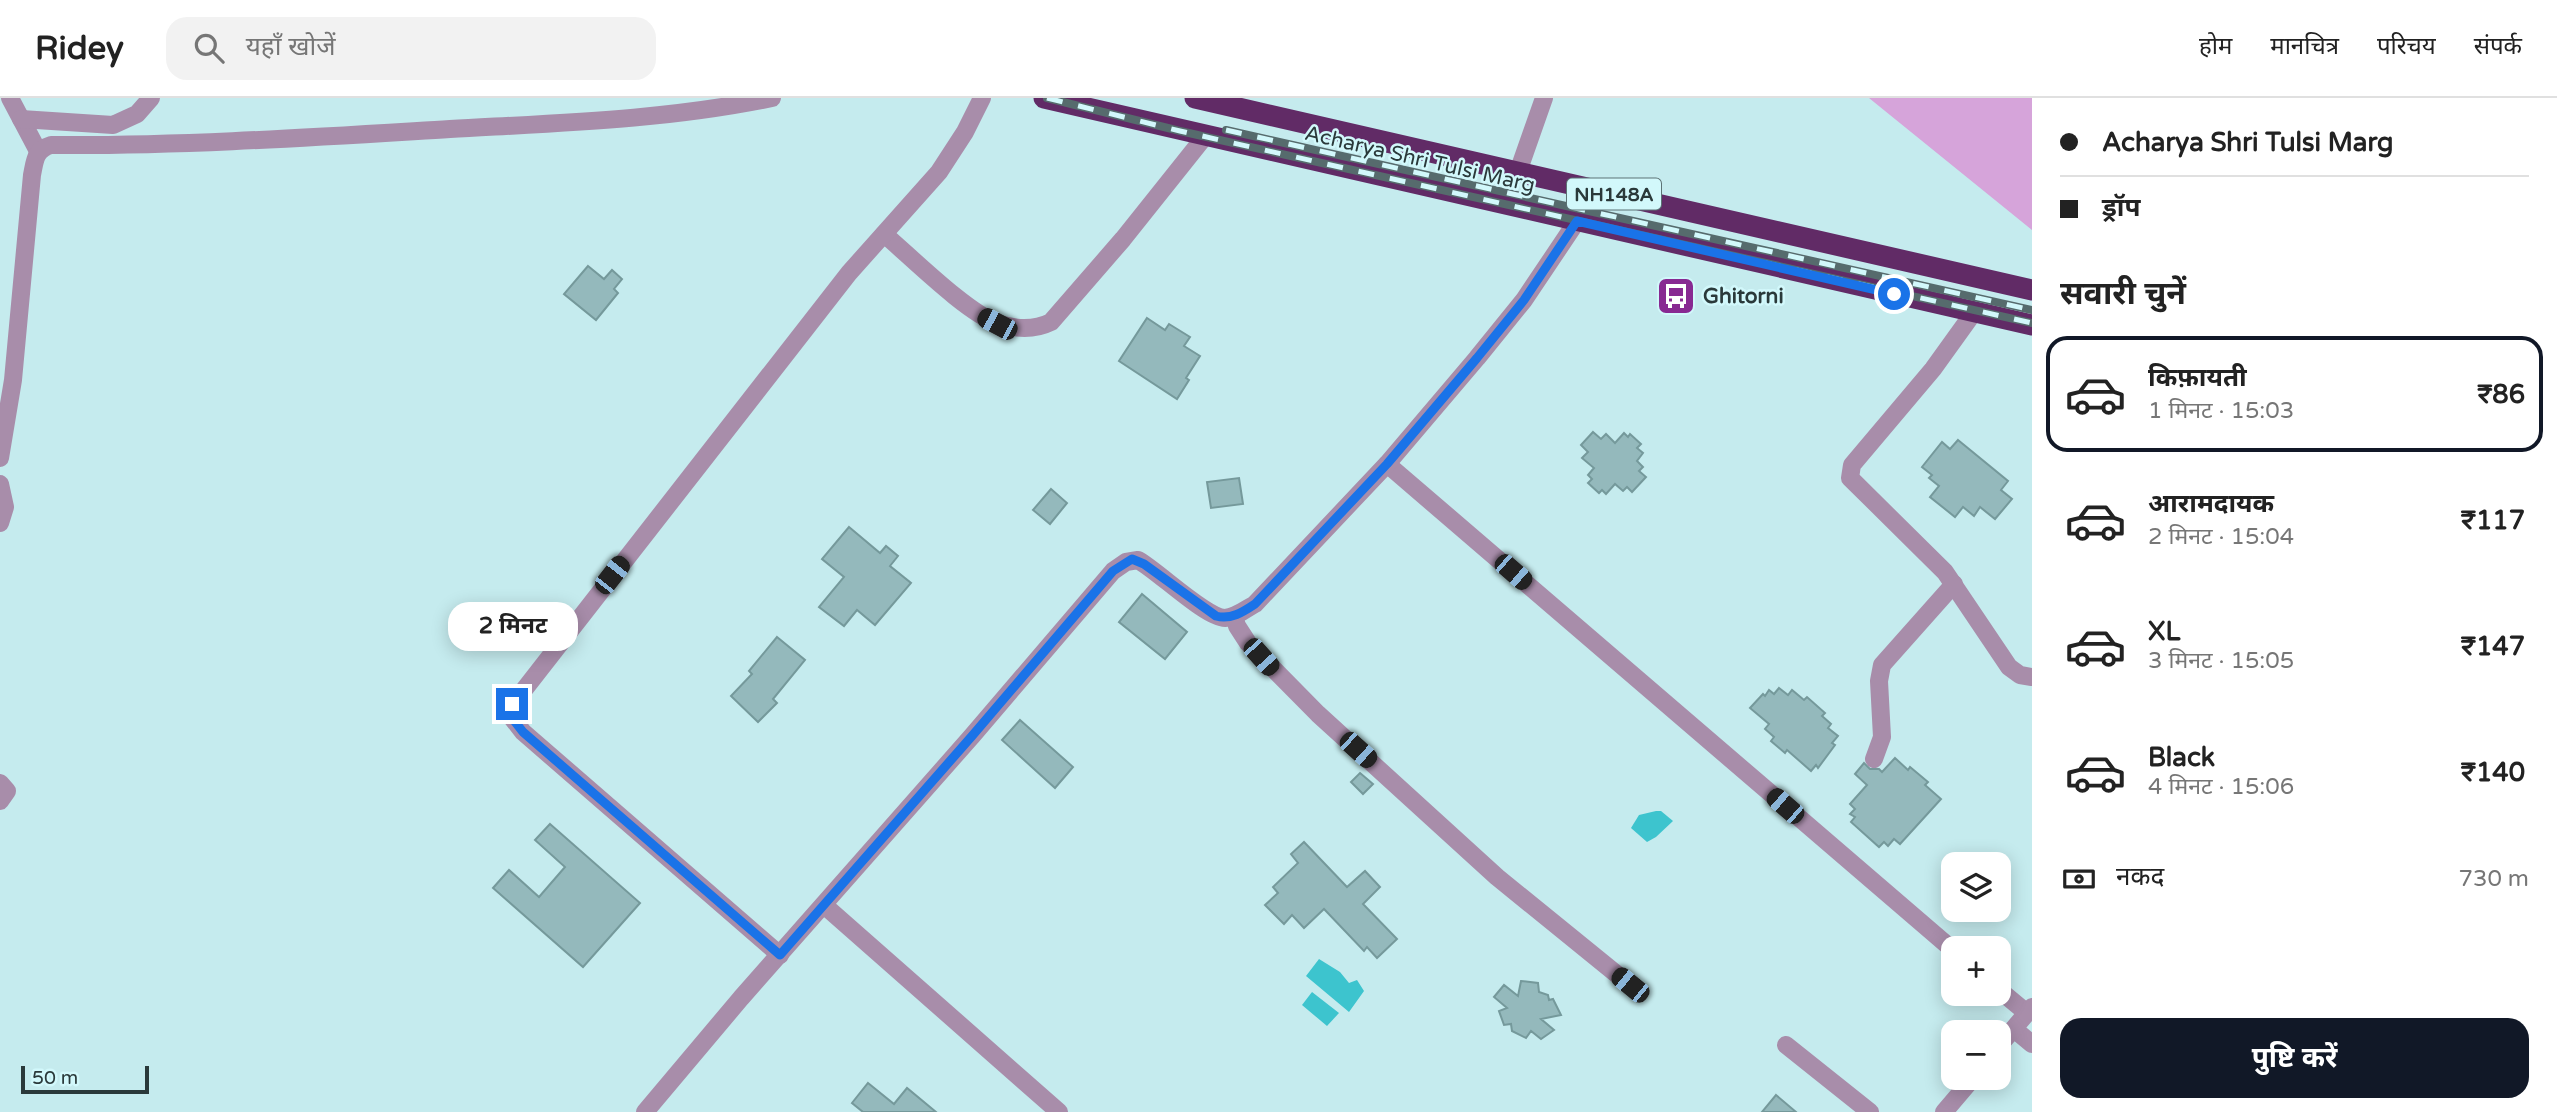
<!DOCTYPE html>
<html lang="hi">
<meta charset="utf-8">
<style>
body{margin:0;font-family:"Varela Round","Noto Sans Devanagari",sans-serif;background:#f2f2f2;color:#222;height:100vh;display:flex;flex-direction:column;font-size:26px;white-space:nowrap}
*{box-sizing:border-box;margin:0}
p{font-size:23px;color:#767676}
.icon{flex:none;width:38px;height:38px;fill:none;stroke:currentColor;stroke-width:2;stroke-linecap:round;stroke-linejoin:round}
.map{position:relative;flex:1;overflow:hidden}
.drawer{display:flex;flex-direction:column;background:#fff;width:525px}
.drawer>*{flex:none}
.top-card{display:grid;align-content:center;height:154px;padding:0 28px;background:#fff}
.controls{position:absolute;left:1941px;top:754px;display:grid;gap:14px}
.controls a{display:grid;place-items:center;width:70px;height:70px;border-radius:14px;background:#fff;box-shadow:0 4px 18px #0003;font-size:35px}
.scale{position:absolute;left:21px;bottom:18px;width:128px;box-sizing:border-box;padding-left:7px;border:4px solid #2a393a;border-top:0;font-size:19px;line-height:24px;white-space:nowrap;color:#2a393a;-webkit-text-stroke:5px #d2f8fb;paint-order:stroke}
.end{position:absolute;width:32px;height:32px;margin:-16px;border:9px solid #1a73e8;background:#fff;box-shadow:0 0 0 4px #fff}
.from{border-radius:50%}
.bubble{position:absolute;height:49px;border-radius:21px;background:#fff;box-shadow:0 4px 18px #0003;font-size:23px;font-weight:700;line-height:49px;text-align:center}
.car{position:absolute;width:21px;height:42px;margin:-21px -10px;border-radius:9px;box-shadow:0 0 5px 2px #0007;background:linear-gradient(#222 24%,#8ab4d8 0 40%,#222 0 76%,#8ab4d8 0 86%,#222 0)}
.top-card b{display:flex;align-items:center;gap:24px;height:66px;font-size:26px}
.top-card b+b{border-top:2px solid #e0e0e0}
.top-card i{width:18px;height:18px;background:#222}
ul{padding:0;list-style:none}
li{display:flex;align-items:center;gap:21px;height:116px;margin:0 14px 10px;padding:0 14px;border:4px solid transparent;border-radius:21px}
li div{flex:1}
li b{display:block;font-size:26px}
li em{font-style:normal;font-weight:700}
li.current{border-color:#111827}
li>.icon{width:63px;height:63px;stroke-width:1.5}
h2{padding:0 28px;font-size:32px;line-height:84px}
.pay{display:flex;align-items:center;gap:18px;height:77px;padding:0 28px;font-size:26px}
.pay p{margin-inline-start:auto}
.primary-button{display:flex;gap:14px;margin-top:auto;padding:14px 28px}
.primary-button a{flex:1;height:80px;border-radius:21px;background:#111827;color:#fff;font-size:28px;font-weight:700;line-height:80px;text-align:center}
header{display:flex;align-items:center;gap:42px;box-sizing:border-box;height:98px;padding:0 35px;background:#fff;border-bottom:2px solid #e0e0e0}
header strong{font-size:33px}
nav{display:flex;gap:38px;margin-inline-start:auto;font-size:24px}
.search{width:490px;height:63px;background:#f2f2f2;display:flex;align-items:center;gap:18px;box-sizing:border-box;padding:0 24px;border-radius:21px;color:#767676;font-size:26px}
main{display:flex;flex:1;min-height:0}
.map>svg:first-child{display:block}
.green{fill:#d6a4da}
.water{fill:#3dc4ce}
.building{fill:#94b9bc;stroke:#75999b;stroke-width:2}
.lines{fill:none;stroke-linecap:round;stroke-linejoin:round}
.minor{stroke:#a88daa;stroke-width:18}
.highway{stroke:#612b66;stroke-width:21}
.rail-casing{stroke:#566b6d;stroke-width:8}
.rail{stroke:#d2f8fb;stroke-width:5;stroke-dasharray:16;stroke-linecap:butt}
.route{stroke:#1a73e8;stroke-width:9}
.labels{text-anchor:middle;stroke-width:5;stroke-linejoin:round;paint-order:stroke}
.shield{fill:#d2f8fb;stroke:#5c7274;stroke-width:2}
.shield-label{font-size:19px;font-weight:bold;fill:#2a393a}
.street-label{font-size:21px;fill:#2a393a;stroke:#d2f8fb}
.poi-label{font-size:21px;font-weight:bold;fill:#2a393a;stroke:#d2f8fb;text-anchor:start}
</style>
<header>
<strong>Ridey</strong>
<div class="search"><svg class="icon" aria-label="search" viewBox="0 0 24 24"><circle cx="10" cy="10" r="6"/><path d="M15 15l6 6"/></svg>यहाँ खोजें</div>
<nav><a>होम</a><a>मानचित्र</a><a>परिचय</a><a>संपर्क</a></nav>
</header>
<main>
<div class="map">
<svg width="2032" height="1014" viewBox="0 0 2032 1014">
<rect width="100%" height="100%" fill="#c5ebee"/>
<!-- green -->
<polygon class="green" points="1869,0 2032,0 2032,133 2032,132"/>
<!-- water -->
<g class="water">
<polygon points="1656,713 1661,713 1673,723 1656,739 1647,744 1631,730 1639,717"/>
<polygon points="1319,861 1340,874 1349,885 1357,882 1364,893 1349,914 1306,878"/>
<polygon points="1312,894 1339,915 1327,928 1302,907"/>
</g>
<!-- building -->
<g class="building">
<polygon points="588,168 604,181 612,172 622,181 614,191 618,195 596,222 564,196"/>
<polygon points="1147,220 1165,232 1169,226 1190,239 1184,248 1200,258 1186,280 1189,282 1177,301 1119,263"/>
<polygon points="1593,334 1601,341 1606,336 1615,345 1624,335 1628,339 1630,336 1641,346 1637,350 1643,355 1637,363 1643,369 1639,373 1646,379 1632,394 1627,389 1623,393 1615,386 1606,396 1602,392 1599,395 1588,385 1592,381 1588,377 1594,370 1582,360 1588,354 1581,347"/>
<polygon points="1958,342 2008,383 2001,392 2012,401 1995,421 1980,409 1974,418 1963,409 1955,419 1930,399 1939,388 1929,380 1932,377 1922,369 1942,344 1950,351"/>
<polygon points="1239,380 1243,406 1211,410 1207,384"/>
<polygon points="1051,391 1067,405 1050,426 1033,412"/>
<polygon points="849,429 880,455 886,448 898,458 890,468 911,485 875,527 857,512 844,528 819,509 844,479 822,461"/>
<polygon points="1142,496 1187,534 1165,561 1119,524"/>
<polygon points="777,539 805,562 773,601 777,605 758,624 731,598 752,576 749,573"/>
<polygon points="1779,590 1788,597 1792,592 1804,602 1807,599 1825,615 1822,618 1831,626 1828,630 1838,638 1832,645 1835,647 1818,670 1816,667 1811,673 1787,652 1785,655 1771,643 1774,639 1765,631 1769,626 1750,610 1763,596 1765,598 1769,592 1774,596"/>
<polygon points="1020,622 1073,669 1055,690 1002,642"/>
<polygon points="1895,660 1908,672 1910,669 1928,684 1925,687 1941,701 1900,746 1894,741 1888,748 1884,744 1879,749 1851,724 1855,719 1850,716 1855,711 1850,706 1867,687 1855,676 1864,665 1870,671 1879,671 1882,674"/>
<polygon points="1360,675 1373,686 1363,696 1351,684"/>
<polygon points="550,726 640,805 583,869 493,790 509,772 539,799 565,769 535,742"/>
<polygon points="1304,744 1347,789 1365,773 1380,789 1363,806 1397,841 1377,860 1367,849 1364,853 1324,811 1304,830 1292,817 1284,826 1265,807 1278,795 1273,789 1298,765 1291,756"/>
<polygon points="1521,883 1538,885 1539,894 1548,897 1549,902 1553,901 1561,917 1541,921 1554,932 1541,941 1531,933 1526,940 1512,933 1511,926 1504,927 1499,913 1507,910 1494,899 1504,887 1518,898"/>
<polygon points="868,985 894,1006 907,990 936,1014 863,1014 852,1005"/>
<polygon points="1776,997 1796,1014 1762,1014"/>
</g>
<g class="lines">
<!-- minor -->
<g class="minor">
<polyline points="10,0 38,53"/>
<polyline points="21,21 113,27 137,16 151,0"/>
<polyline points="1518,74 1544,0"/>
<path d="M 884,136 C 911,159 968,216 999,226 C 1016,231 1035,232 1051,224 L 1123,141 L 1206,37"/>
<polyline points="1974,214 1933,271 1852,367 1850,380 1945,474 2009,569 2020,577 2032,579"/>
<path d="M 0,360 L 13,282 L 32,77 C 35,62 35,52 51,47 C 184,48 317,39 450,31 C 557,25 666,22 772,0"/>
<polyline points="1387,366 1953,852"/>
<polyline points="0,386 5,409 0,425"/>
<polyline points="1234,518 1237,528 1248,545 1318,616 1497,779 1630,887"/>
<polyline points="1874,661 1882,639 1879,583 1882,567 1954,486"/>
<polyline points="0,685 7,693 0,703"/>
<polyline points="825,808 1059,1014"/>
<polyline points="780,857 523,634 509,616 509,611 849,175 939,74 965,34 982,0"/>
<polyline points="1998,891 2027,915"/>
<polyline points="2014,931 2032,946"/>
<polyline points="1786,947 1870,1014"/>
<polyline points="1998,949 2032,909"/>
<path d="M 645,1014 L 741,900 L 972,638 L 1113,473 L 1126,464 L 1138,462 C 1158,473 1206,520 1225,520 C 1236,519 1246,511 1255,506 L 1387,366 L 1477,260 L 1524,202 L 1577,123"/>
<polyline points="1944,1014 1973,980"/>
</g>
<!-- highway -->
<g class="highway">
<polyline points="1044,0 2032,227"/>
<polyline points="1195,0 2032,192"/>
</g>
<defs>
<g id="rail">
<polyline points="1047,0 1180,33 2032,225"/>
<polyline points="1226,32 2032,212"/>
</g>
</defs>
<!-- rail casing -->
<use href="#rail" class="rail-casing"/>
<!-- rail -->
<use href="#rail" class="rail"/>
</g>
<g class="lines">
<!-- route -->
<path class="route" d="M 512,606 L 509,616 L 523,634 L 780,857 L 972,638 L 1113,473 L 1132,461 L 1144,466 L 1216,518 C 1231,522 1243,514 1255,506 L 1387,366 L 1477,260 L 1524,202 L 1577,123 L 1894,196"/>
</g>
<!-- icons -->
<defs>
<symbol id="bus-square" viewBox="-11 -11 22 22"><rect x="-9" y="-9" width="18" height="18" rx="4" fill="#882992" stroke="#d2f8fb"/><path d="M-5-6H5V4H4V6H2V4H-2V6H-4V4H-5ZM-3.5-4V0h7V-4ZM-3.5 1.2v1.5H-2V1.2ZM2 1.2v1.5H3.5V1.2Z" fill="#fff"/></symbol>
</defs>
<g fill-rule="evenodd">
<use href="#bus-square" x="1654" y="176" width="44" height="44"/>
</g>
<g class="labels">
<!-- shield labels -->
<rect class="shield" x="1567" y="80.5" width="94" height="31" rx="5"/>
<g class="shield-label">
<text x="1614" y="103">NH148A</text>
</g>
<!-- street labels -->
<g class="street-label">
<text transform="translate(1420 61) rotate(13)" y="7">Acharya Shri Tulsi Marg</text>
</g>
<!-- poi labels -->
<g class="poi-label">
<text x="1703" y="205">Ghitorni</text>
</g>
</g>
</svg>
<div class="controls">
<a><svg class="icon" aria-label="layers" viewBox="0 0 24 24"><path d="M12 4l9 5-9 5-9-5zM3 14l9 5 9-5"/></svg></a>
<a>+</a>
<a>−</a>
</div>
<div class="scale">50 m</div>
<i class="end from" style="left:1894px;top:196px"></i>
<i class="end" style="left:512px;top:606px"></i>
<div class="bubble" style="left:448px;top:504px;width:130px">2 मिनट</div>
<i class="car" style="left:997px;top:226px;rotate:298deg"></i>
<i class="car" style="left:1513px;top:474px;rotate:131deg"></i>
<i class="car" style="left:612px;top:477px;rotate:38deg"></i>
<i class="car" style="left:1261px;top:559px;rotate:138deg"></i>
<i class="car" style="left:1358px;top:652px;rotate:132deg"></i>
<i class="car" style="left:1785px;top:708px;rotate:311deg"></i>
<i class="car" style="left:1630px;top:887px;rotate:309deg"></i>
</div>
<section class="drawer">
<div class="top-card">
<b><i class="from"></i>Acharya Shri Tulsi Marg</b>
<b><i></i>ड्रॉप</b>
</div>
<h2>सवारी चुनें</h2>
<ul>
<li class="current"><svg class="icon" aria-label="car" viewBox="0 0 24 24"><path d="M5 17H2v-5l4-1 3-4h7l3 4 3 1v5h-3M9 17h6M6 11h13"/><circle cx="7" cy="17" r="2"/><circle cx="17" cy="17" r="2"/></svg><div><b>किफ़ायती</b><p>1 मिनट · 15:03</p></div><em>₹86</em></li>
<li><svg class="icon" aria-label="car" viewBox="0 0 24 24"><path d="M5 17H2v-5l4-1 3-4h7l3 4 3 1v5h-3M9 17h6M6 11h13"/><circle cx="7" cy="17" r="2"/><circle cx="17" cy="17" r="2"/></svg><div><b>आरामदायक</b><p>2 मिनट · 15:04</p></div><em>₹117</em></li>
<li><svg class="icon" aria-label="car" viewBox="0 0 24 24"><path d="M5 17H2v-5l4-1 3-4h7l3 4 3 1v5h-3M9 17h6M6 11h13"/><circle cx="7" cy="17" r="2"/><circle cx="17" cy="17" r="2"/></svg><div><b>XL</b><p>3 मिनट · 15:05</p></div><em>₹147</em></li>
<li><svg class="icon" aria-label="car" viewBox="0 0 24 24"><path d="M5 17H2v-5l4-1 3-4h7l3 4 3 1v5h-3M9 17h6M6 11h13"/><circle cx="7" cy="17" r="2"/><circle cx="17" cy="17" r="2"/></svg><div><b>Black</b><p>4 मिनट · 15:06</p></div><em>₹140</em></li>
</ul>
<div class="pay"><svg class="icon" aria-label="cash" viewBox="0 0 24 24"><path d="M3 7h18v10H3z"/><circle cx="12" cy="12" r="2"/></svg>नकद<p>730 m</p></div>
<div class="primary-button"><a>पुष्टि करें</a></div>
</section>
</main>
